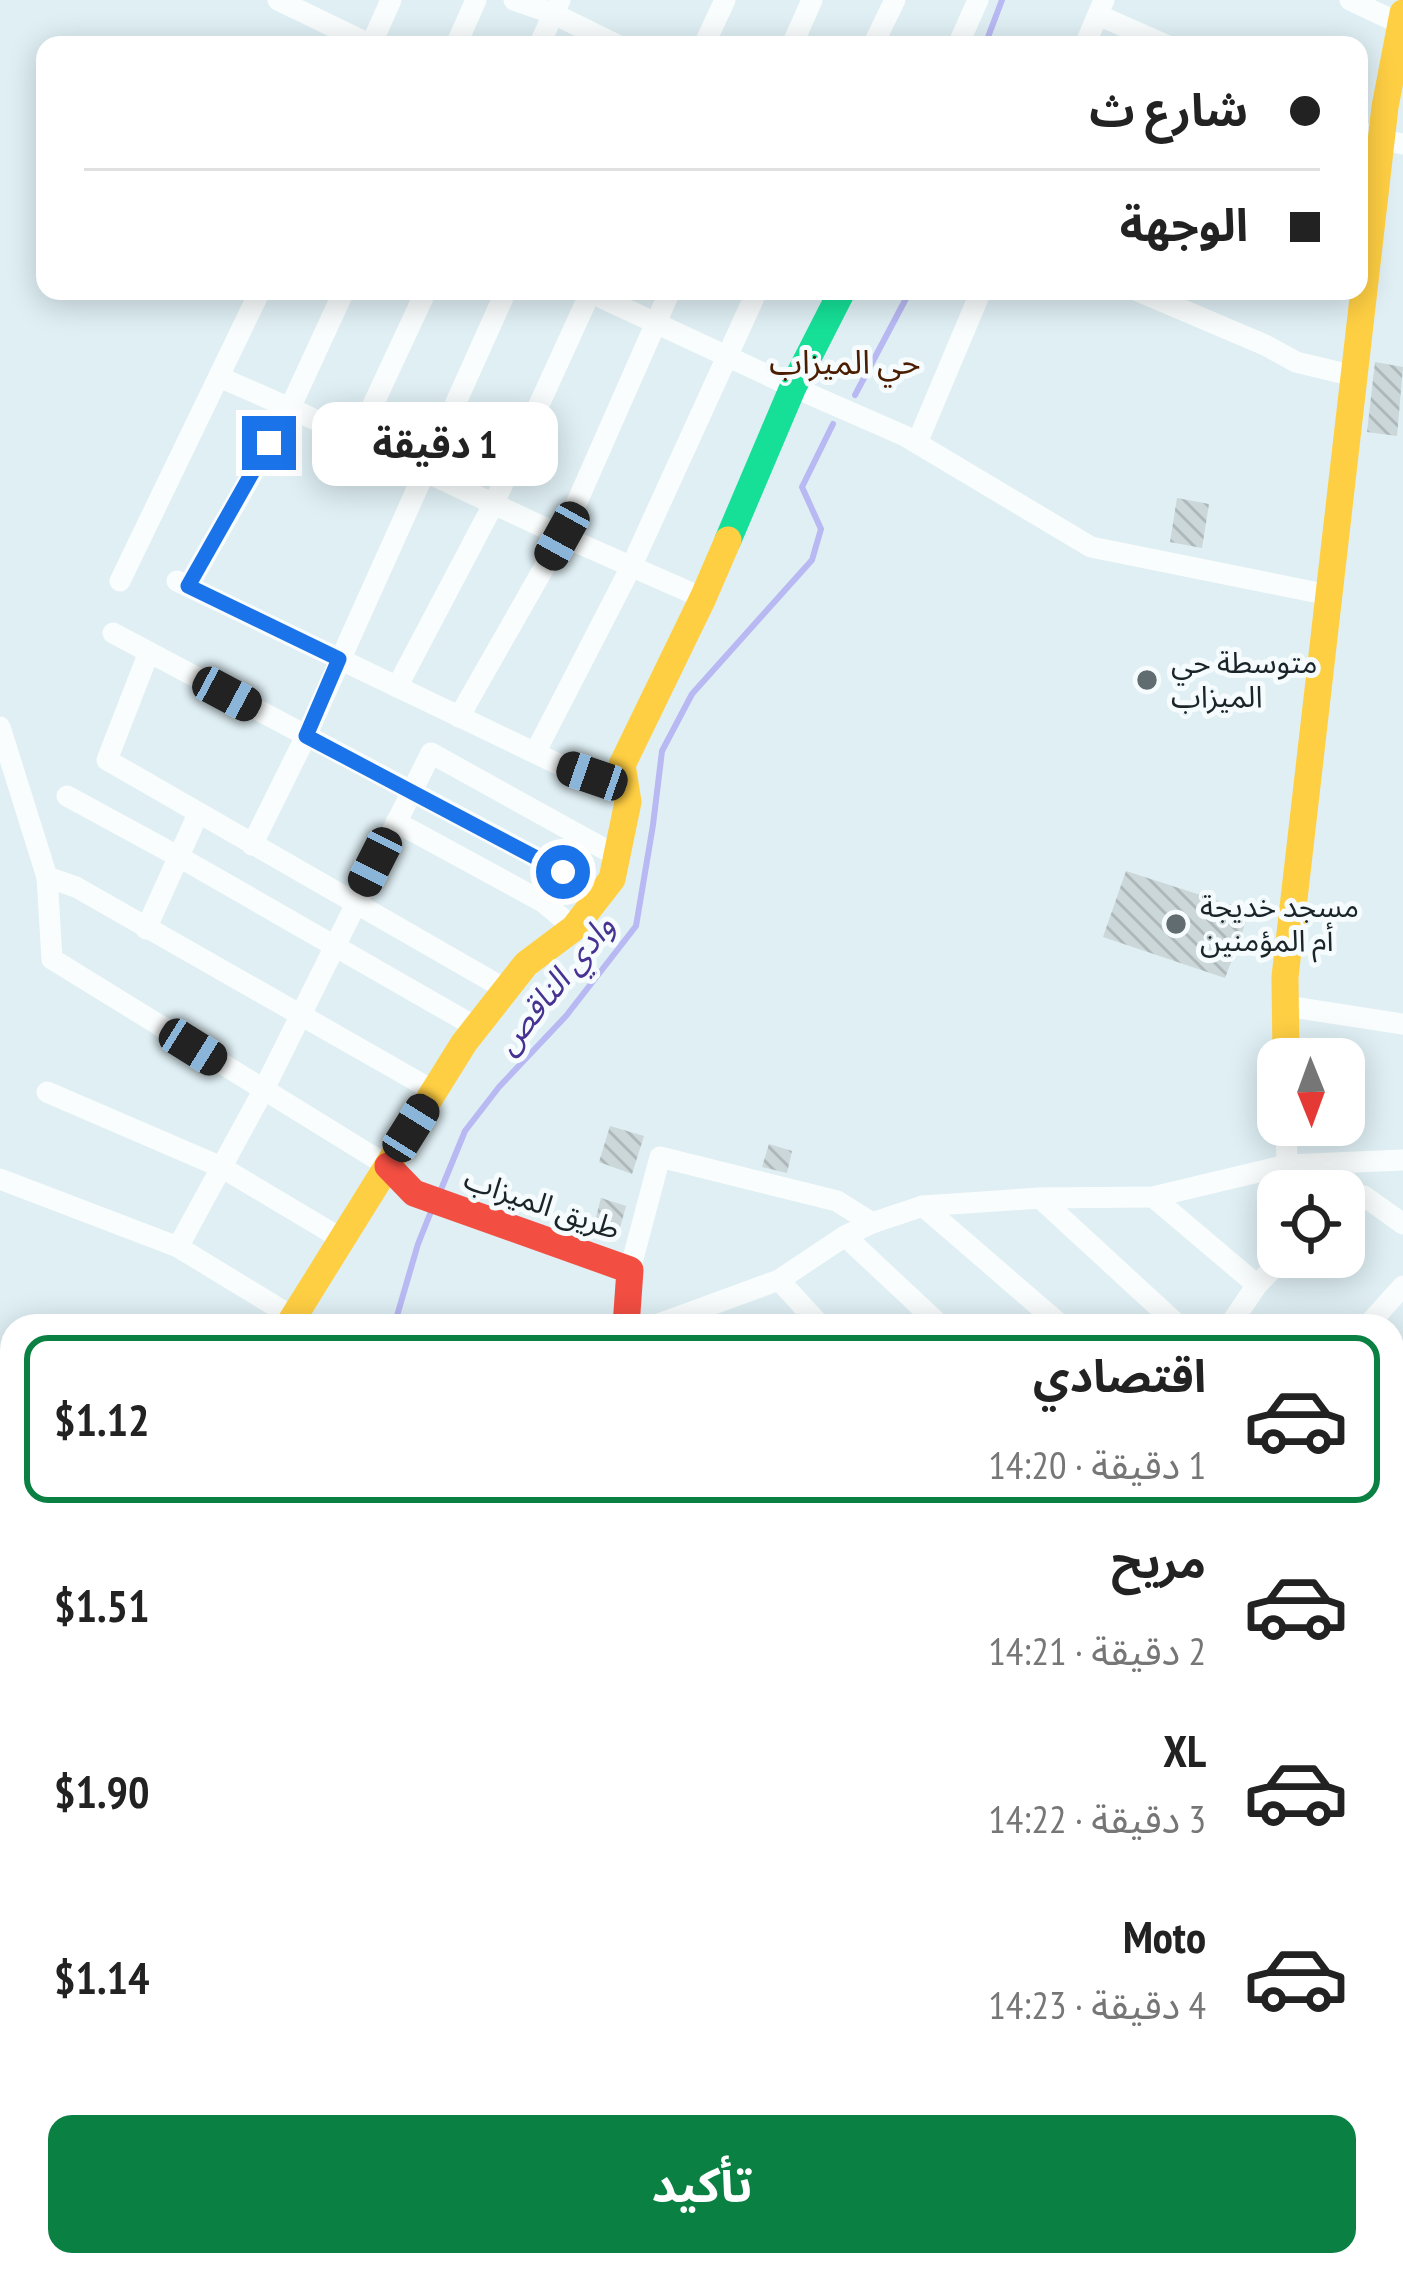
<!DOCTYPE html>
<html lang="ar">
<meta charset="utf-8">
<style>
body{margin:0;font-family:"PT Sans Narrow","Noto Sans Arabic",sans-serif;background:#f2f2f2;color:#222;direction:rtl;height:100vh;display:flex;flex-direction:column;font-size:45px;white-space:nowrap}
*{box-sizing:border-box;margin:0}
p{font-size:39px;color:#767676}
.icon{flex:none;width:66px;height:66px;fill:none;stroke:currentColor;stroke-width:2;stroke-linecap:round;stroke-linejoin:round}
.map{position:relative;flex:1;overflow:hidden;direction:ltr}
.sheet{position:absolute;left:0px;top:1314px;width:1404px;height:963px;display:flex;flex-direction:column;background:#fff;border-radius:36px 36px 0 0;box-shadow:0 6px 30px #0003;direction:rtl}
.sheet>*{flex:none}
.top-card{position:absolute;left:36px;top:36px;width:1332px;height:264px;border-radius:24px;box-shadow:0 6px 30px #0003;direction:rtl;display:grid;align-content:center;height:264px;padding:0 48px;background:#fff}
.needle{width:78px;rotate:179deg}
.fabs{position:absolute;left:1257px;top:1038px;display:grid;gap:24px}
.fabs a{display:grid;place-items:center;width:108px;height:108px;border-radius:24px;background:#fff;box-shadow:0 6px 30px #0003;font-size:60px}
.end{position:absolute;width:54px;height:54px;margin:-27px;border:15px solid #1a73e8;background:#fff;box-shadow:0 0 0 6px #fff}
.from{border-radius:50%}
.bubble{position:absolute;height:84px;border-radius:24px;background:#fff;box-shadow:0 6px 30px #0003;font-size:39px;font-weight:700;line-height:84px;text-align:center;direction:rtl}
.car{position:absolute;width:36px;height:72px;margin:-36px -18px;border-radius:15px;box-shadow:0 0 9px 3px #0007;background:linear-gradient(#222 24%,#8ab4d8 0 40%,#222 0 76%,#8ab4d8 0 86%,#222 0)}
.top-card b{display:flex;align-items:center;gap:42px;height:114px;font-size:45px}
.top-card b+b{border-top:3px solid #e0e0e0}
.top-card i{width:30px;height:30px;background:#222}
ul{padding:21px 0 0;list-style:none}
li{display:flex;align-items:center;gap:36px;height:168px;margin:0 24px 18px;padding:0 24px;border:6px solid transparent;border-radius:24px}
li div{flex:1}
li b{display:block;font-size:45px}
li em{font-style:normal;font-weight:700}
li.active{border-color:#0b8043}
li>.icon{width:108px;height:108px;stroke-width:1.5}
.primary-button{display:flex;gap:24px;margin-top:auto;padding:24px 48px}
.primary-button a{flex:1;height:138px;border-radius:24px;background:#0b8043;color:#fff;font-size:48px;font-weight:700;line-height:138px;text-align:center}
.map>svg:first-child{display:block}
.lines{fill:none;stroke-linecap:round;stroke-linejoin:round}
.stream{stroke:#b8b8f3;stroke-width:6}
.building{fill:url(#building-back-hatch)}
.street{stroke:#fafdfd;stroke-width:21}
.fast{stroke:#16e098;stroke-width:27}
.slow{stroke:#ffcf43;stroke-width:27}
.jam{stroke:#f24e42;stroke-width:27}
.route{stroke:#1a73e8;stroke-width:15}
.poi-dot{fill:#606c70;stroke:#f6fcfe;stroke-width:4.5}
.labels{text-anchor:middle;stroke-width:10;stroke-linejoin:round;paint-order:stroke}
.poi-label{font-size:30px;fill:#1b2529;stroke:#f6fcfe;text-anchor:start}
.street-label{font-size:30px;fill:#1b2529;stroke:#f6fcfe}
.neighbourhood-label{font-size:33px;fill:#4c1e01;stroke:#f6fcfe}
.water-label{font-size:33px;font-style:italic;fill:#473291;stroke:#f6fcfe}
</style>
<div class="map">
<svg width="1403" height="2275" viewBox="0 0 1403 2275">
<defs>
<pattern id="building-back-hatch" width="6" height="6" patternUnits="userSpaceOnUse" patternTransform="scale(3)"><rect width="6" height="6" fill="#cbd7d9"/><path d="M-1 5l2 2M0 0l6 6M5-1l2 2" fill="none" stroke="#aeb8ba"/></pattern>
</defs>
<rect width="100%" height="100%" fill="#dfeff4"/>
<g class="lines">
<!-- stream -->
<g class="stream">
<polyline points="985,45 1002,0"/>
<polyline points="855,395 910,291"/>
<polyline points="440,1192 465,1131 499,1087 566,1016 636,926 653,825 662,751 692,694 812,560 821,529 802,487 833,424"/>
<polyline points="394,1326 418,1244 432,1209"/>
<polyline points="0,1979 12,1973"/>
</g>
</g>
<!-- building -->
<g class="building">
<polygon points="1375,362 1403,367 1397,436 1367,432"/>
<polygon points="1177,498 1209,504 1202,548 1170,542"/>
<polygon points="1126,871 1250,911 1225,978 1103,937"/>
<polygon points="610,1126 644,1136 632,1174 599,1162"/>
<polygon points="769,1144 792,1151 787,1173 762,1167"/>
<polygon points="601,1198 626,1206 620,1228 595,1221"/>
</g>
<g class="lines">
<!-- street -->
<g class="street">
<polyline points="278,0 371,45 391,0"/>
<polyline points="514,0 554,14 617,45"/>
<polyline points="1350,0 1401,24"/>
<polyline points="1098,15 1166,45"/>
<polyline points="456,45 476,0"/>
<polyline points="539,45 560,0"/>
<polyline points="704,45 725,0"/>
<polyline points="792,45 812,0"/>
<polyline points="873,45 895,0"/>
<polyline points="958,45 978,0"/>
<polyline points="1085,45 1104,0"/>
<polyline points="1359,130 1381,140 1403,144"/>
<polyline points="587,291 793,387 905,436 1091,547 1329,595"/>
<polyline points="1138,291 1265,345 1296,362 1354,376"/>
<polyline points="219,377 290,408 562,536 703,598"/>
<polyline points="357,439 426,291"/>
<polyline points="917,443 981,291"/>
<polyline points="120,581 260,291"/>
<polyline points="177,581 558,764 626,788"/>
<polyline points="188,586 290,408 344,291"/>
<polyline points="113,633 601,892"/>
<polyline points="149,652 107,760 505,989"/>
<polyline points="397,687 494,503 591,291"/>
<polyline points="459,717 562,536 670,291"/>
<polyline points="0,727 47,877 52,959 388,1166"/>
<polyline points="535,753 632,565 757,291"/>
<polyline points="67,796 181,858 476,1027"/>
<polyline points="396,822 543,902 574,928"/>
<polyline points="252,845 306,736 506,291"/>
<polyline points="47,877 76,887 434,1091"/>
<polyline points="146,929 198,814"/>
<polyline points="1286,1006 1403,1024"/>
<polyline points="47,1092 221,1167 342,1239"/>
<polyline points="1286,1125 1287,1165 1316,1191"/>
<polyline points="0,1179 178,1247 293,1317"/>
<polyline points="1153,1197 1257,1285"/>
<polyline points="1040,1198 1179,1326"/>
<polyline points="1344,1202 1364,1196 1403,1224"/>
<polyline points="923,1206 1062,1326"/>
<polyline points="845,1236 941,1326"/>
<polyline points="178,1247 263,1091 431,753 617,856"/>
<polyline points="630,1270 660,1157 837,1201 872,1223"/>
<polyline points="779,1280 821,1326"/>
<polyline points="653,1326 779,1280 845,1236 872,1223 923,1206 1040,1198 1153,1197 1287,1165 1403,1160"/>
<polyline points="1229,1326 1257,1285 1284,1257"/>
<polyline points="1367,1326 1403,1286"/>
<polyline points="1392,1412 1403,1400"/>
<polyline points="1392,1528 1403,1516"/>
<polyline points="1392,1542 1403,1554"/>
<polyline points="1392,1663 1403,1652"/>
<polyline points="1392,1767 1403,1755"/>
<polyline points="1392,1880 1403,1870"/>
<polyline points="1392,2003 1403,1993"/>
<polyline points="1392,2057 1403,2054"/>
<polyline points="0,2143 12,2118"/>
<polyline points="1392,2146 1403,2143"/>
<polyline points="1392,2185 1403,2172"/>
<polyline points="0,2209 12,2215"/>
<polyline points="126,2265 150,2275"/>
<polyline points="27,2275 31,2265"/>
<polyline points="216,2275 220,2265"/>
<polyline points="965,2275 979,2265"/>
<polyline points="1105,2275 1117,2265"/>
<polyline points="1231,2275 1236,2265"/>
<polyline points="1311,2275 1320,2265"/>
</g>
<!-- fast -->
<polyline class="fast" points="728,540 793,387 842,291"/>
<!-- slow -->
<g class="slow">
<polyline points="1286,1059 1285,977 1385,107 1403,13"/>
<polyline points="288,1326 464,1043 526,964 574,928 612,879 628,802 622,765 703,598 728,540"/>
</g>
<!-- jam -->
<g class="jam">
<polyline points="388,1166 414,1193 630,1270 626,1326"/>
<polyline points="343,2275 347,2265"/>
</g>
</g>
<g class="lines">
<!-- route -->
<polyline class="route" points="269,443 188,586 339,659 306,736 563,872"/>
</g>
<!-- markers -->
<g class="poi-dot">
<circle cx="1147" cy="680" r="12"/>
<circle cx="1176" cy="924" r="12"/>
</g>
<g class="labels">
<!-- poi labels -->
<g class="poi-label">
<text x="1171" y="673">متوسطة حي<tspan x="1171" dy="34">الميزاب</tspan></text>
<text x="1200" y="917">مسجد خديجة<tspan x="1200" dy="34">أم المؤمنين</tspan></text>
</g>
<!-- street labels -->
<g class="street-label">
<text transform="translate(542 1204) rotate(19)" y="10">طريق الميزاب</text>
</g>
<!-- neighbourhood labels -->
<g class="neighbourhood-label">
<text x="845" y="374">حي الميزاب</text>
</g>
<!-- water labels -->
<g class="water-label">
<text transform="translate(554 984) rotate(-51)" y="12">وادي الناقص</text>
</g>
</g>
</svg>
<div class="fabs">
<a><svg class="needle" viewBox="-14 -14 28 28"><path d="M0-13l5 13h-10z" fill="#e53935"/><path d="M0 13l5-13h-10z" fill="#767676"/></svg></a>
<a><svg class="icon" aria-label="locate" viewBox="0 0 24 24"><circle cx="12" cy="12" r="6"/><path d="M12 2v4M12 18v4M2 12h4M18 12h4"/></svg></a>
</div>
<i class="end from" style="left:563px;top:872px"></i>
<i class="end" style="left:269px;top:443px"></i>
<div class="bubble" style="left:312px;top:402px;width:246px">1 دقيقة</div>
<i class="car" style="left:562px;top:536px;rotate:209deg"></i>
<i class="car" style="left:227px;top:694px;rotate:118deg"></i>
<i class="car" style="left:592px;top:776px;rotate:289deg"></i>
<i class="car" style="left:375px;top:862px;rotate:207deg"></i>
<i class="car" style="left:193px;top:1047px;rotate:122deg"></i>
<i class="car" style="left:411px;top:1128px;rotate:32deg"></i>
<div class="top-card">
<b><i class="from"></i>شارع ث</b>
<b><i></i>الوجهة</b>
</div>
<section class="sheet">
<ul>
<li class="active"><svg class="icon" aria-label="car" viewBox="0 0 24 24"><path d="M5 17H2v-5l4-1 3-4h7l3 4 3 1v5h-3M9 17h6M6 11h13"/><circle cx="7" cy="17" r="2"/><circle cx="17" cy="17" r="2"/></svg><div><b>اقتصادي</b><p>1 دقيقة · 14:20</p></div><em>$1.12</em></li>
<li><svg class="icon" aria-label="car" viewBox="0 0 24 24"><path d="M5 17H2v-5l4-1 3-4h7l3 4 3 1v5h-3M9 17h6M6 11h13"/><circle cx="7" cy="17" r="2"/><circle cx="17" cy="17" r="2"/></svg><div><b>مريح</b><p>2 دقيقة · 14:21</p></div><em>$1.51</em></li>
<li><svg class="icon" aria-label="car" viewBox="0 0 24 24"><path d="M5 17H2v-5l4-1 3-4h7l3 4 3 1v5h-3M9 17h6M6 11h13"/><circle cx="7" cy="17" r="2"/><circle cx="17" cy="17" r="2"/></svg><div><b>XL</b><p>3 دقيقة · 14:22</p></div><em>$1.90</em></li>
<li><svg class="icon" aria-label="car" viewBox="0 0 24 24"><path d="M5 17H2v-5l4-1 3-4h7l3 4 3 1v5h-3M9 17h6M6 11h13"/><circle cx="7" cy="17" r="2"/><circle cx="17" cy="17" r="2"/></svg><div><b>Moto</b><p>4 دقيقة · 14:23</p></div><em>$1.14</em></li>
</ul>
<div class="primary-button"><a>تأكيد</a></div>
</section>
</div>
